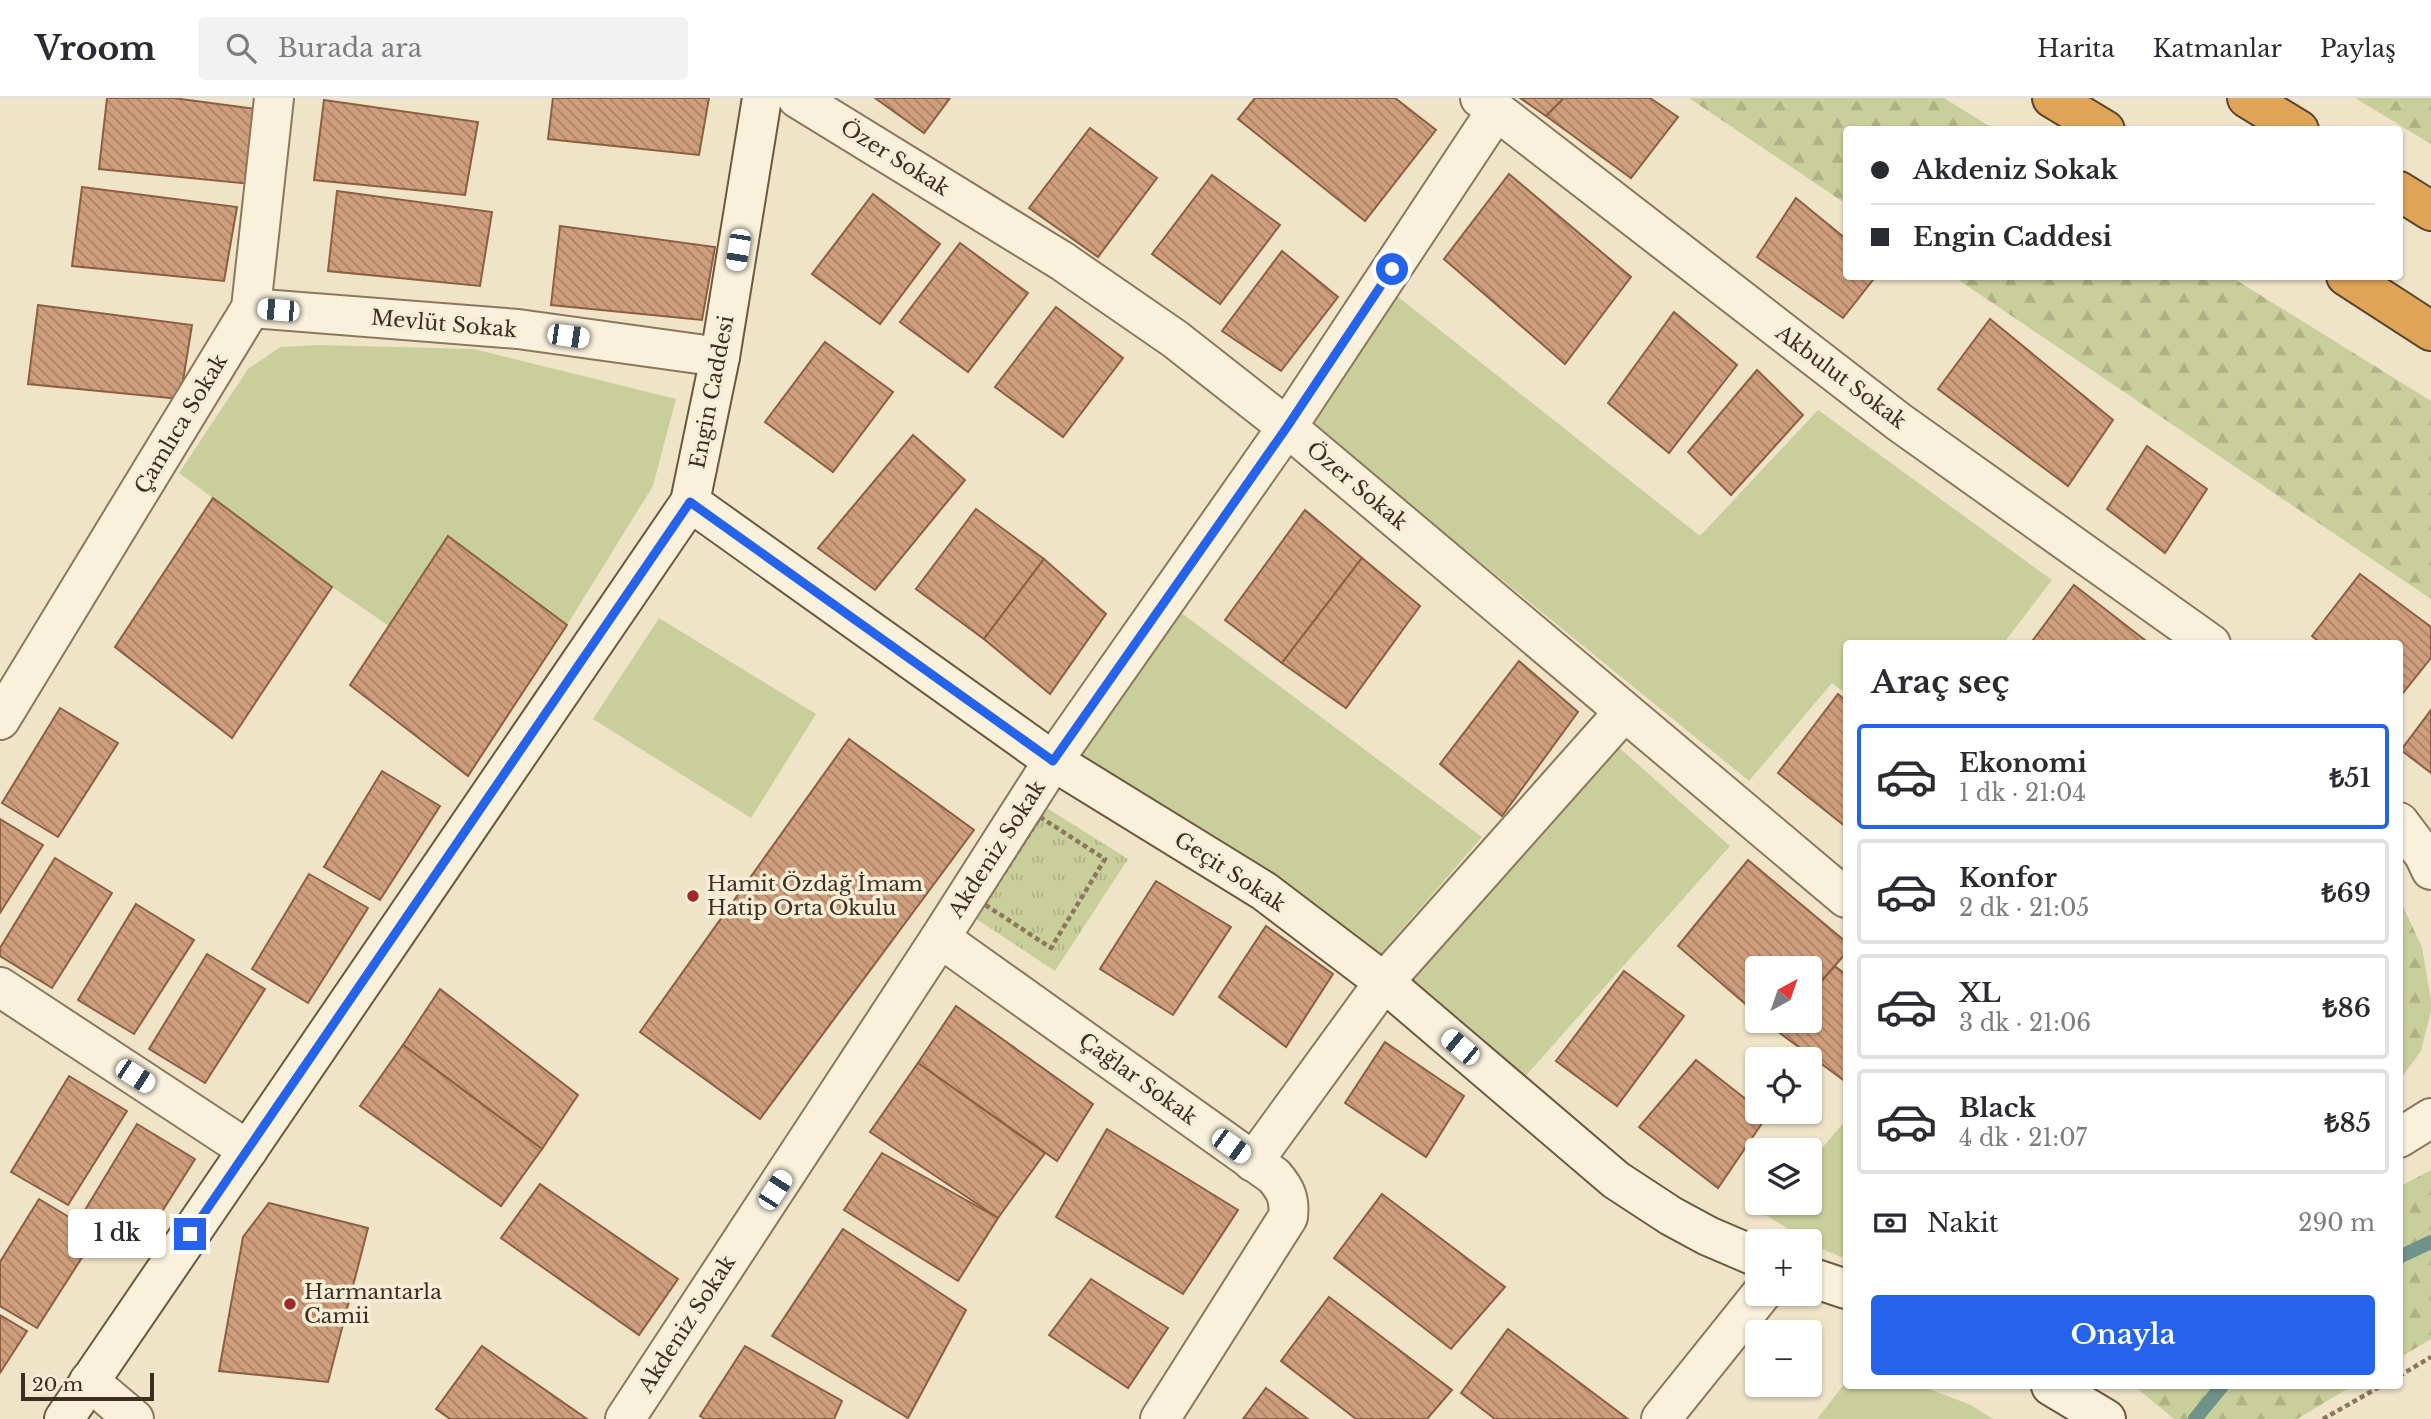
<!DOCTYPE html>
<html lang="tr">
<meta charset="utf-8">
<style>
body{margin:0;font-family:"Libre Baskerville",serif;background:#f2f2f3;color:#2b2b33;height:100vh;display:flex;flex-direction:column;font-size:26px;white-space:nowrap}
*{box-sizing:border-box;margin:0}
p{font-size:23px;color:#7c7c81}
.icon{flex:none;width:38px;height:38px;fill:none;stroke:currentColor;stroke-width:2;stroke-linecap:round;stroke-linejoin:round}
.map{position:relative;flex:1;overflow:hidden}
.panel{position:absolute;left:1843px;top:542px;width:560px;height:749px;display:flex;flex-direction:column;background:#fff;border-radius:7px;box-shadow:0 2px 5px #0004}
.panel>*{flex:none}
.hud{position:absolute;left:1843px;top:28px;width:560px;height:154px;border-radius:7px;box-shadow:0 2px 5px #0004;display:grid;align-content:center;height:154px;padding:0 28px;background:#fff}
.needle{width:46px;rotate:40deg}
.tools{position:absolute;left:1745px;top:858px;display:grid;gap:14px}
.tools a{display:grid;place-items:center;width:77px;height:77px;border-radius:7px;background:#fff;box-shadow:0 2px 5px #0004;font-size:35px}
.scale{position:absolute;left:21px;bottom:18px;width:133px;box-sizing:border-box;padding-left:7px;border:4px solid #3d2e20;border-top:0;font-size:19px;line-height:24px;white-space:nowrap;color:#3d2e20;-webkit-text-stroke:5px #f7eed8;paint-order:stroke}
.end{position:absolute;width:32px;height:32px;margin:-16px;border:9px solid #2563eb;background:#fff;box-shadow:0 0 0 4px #fff}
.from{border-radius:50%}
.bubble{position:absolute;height:49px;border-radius:7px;background:#fff;box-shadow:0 2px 5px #0004;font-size:23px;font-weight:600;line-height:49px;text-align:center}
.car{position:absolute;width:21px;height:42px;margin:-21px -10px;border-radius:9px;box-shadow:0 0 5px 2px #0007;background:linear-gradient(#fff 24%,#345 0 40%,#fff 0 76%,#345 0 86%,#fff 0)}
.hud b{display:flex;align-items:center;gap:24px;height:66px;font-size:26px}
.hud b+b{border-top:2px solid #e1e1e2}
.hud i{width:18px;height:18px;background:#2b2b33}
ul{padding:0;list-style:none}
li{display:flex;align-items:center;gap:21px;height:105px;margin:0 14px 10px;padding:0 14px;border:4px solid #e1e1e2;border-radius:7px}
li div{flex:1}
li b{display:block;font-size:26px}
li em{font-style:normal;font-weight:600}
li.active{border-color:#2563eb}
li>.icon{width:63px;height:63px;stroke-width:1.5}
h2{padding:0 28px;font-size:32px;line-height:84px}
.pay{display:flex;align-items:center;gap:18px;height:77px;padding:0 28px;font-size:26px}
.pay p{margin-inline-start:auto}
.action{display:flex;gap:14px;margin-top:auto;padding:14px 28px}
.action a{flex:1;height:80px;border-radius:7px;background:#2563eb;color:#fff;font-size:28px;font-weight:600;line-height:80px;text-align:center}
header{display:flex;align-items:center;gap:42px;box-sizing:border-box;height:98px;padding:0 35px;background:#fff;border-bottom:2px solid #e1e1e2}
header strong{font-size:33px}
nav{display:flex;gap:38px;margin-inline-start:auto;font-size:24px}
.search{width:490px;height:63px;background:#f2f2f3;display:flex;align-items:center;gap:18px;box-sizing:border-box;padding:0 24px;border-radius:7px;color:#7c7c81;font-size:26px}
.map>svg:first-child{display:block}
.green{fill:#c9cf9b}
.forest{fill:url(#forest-firs)}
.park{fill:url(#park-tufts)}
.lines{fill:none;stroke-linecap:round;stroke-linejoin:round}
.stream{stroke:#6f938a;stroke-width:14}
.building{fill:url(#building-back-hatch);stroke:#8d5f41;stroke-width:2}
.street-casing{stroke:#8d765c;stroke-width:42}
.secondary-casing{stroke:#6f573f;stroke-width:42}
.highway-casing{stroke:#5b4430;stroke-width:42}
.path{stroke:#8d765c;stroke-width:4.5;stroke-dasharray:5 3.5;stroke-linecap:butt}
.street{stroke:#faf1dc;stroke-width:38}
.secondary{stroke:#faf1dc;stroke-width:38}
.highway{stroke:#e0a458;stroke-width:38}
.route{stroke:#2563eb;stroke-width:9}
.poi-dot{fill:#9e2a2b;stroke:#f7eed8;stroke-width:2.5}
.labels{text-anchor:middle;stroke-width:7;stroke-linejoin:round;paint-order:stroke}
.street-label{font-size:21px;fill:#3d2e20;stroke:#f7eed8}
.poi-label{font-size:21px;fill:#3d2e20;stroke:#f7eed8;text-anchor:start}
</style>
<header>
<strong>Vroom</strong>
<div class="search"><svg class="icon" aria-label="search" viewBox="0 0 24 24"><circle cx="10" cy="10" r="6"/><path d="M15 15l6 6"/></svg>Burada ara</div>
<nav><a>Harita</a><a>Katmanlar</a><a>Paylaş</a></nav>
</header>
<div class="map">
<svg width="2431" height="1321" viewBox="0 0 2431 1321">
<defs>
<pattern id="forest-firs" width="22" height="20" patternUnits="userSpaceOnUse" patternTransform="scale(1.75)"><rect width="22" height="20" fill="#c9cf9b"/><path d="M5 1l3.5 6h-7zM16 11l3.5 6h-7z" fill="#aeb285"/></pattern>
<pattern id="park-tufts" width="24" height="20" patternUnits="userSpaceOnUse" patternTransform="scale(1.75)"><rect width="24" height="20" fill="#c9cf9b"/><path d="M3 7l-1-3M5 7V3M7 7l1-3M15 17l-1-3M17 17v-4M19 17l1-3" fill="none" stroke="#aeb285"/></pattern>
<pattern id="building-back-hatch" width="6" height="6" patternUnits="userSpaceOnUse" patternTransform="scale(1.75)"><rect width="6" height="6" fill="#cf9f7d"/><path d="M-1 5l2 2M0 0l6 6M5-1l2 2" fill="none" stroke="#a98266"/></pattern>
</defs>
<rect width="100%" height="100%" fill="#f0e4c8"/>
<!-- green -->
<g class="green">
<polygon points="1397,198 1700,438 1818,312 2052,482 2003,546 1846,546 1846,596 1832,585 1749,683 1307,323"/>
<polygon points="319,247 474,251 676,301 653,388 567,527 448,438 389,528 332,489 179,375 248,271 280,249"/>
<polygon points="1180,514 1482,739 1377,860 1073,662"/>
<polygon points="659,520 816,616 751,720 593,621"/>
<polygon points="1616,647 1730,748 1522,982 1408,881"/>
<polygon points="1846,1022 1846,1161 1820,1150 1764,1116 1774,1104 1810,1104 1810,1064"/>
<polygon points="1846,1284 1846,1288 1921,1288 1971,1307 1993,1321 1817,1321"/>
</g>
<!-- forest -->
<g class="forest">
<polygon points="1689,0 1944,0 1994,31 1846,32 1846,106"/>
<polygon points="2355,0 2431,0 2431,46"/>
<polygon points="1954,179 2231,179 2431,303 2431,501"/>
<polygon points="2399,800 2422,849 2431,902 2431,913 2421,953 2399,983"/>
<polygon points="2431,1072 2431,1241 2399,1260 2399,1089"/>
<polygon points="2134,1288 2352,1288 2297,1321 2174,1321"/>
</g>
<!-- park -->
<polygon class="park" points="1047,710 1128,761 1055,873 975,820"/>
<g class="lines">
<!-- stream -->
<g class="stream">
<polyline points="2399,1159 2431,1144"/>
<polyline points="2195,1321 2222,1288"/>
</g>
</g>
<!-- building -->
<g class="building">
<polygon points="107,0 173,0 264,12 251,86 99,71"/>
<polygon points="553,0 709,0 699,57 548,41"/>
<polygon points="875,0 950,0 924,35"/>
<polygon points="1255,0 1395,0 1436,32 1365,123 1238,21"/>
<polygon points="1520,0 1564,0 1546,18"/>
<polygon points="1564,0 1650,0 1678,19 1631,80 1546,18"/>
<polygon points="324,2 478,24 465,97 314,82"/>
<polygon points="1090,30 1157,80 1098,159 1029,110"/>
<polygon points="1509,76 1631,179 1565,266 1444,161"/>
<polygon points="1212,77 1280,127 1220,206 1152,156"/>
<polygon points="82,89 237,109 224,183 72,168"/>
<polygon points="337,93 492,114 480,188 328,173"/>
<polygon points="873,96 940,146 880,226 812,176"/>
<polygon points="1796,100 1846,141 1846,178 1876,178 1843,220 1757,159"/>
<polygon points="560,128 715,149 702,222 551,207"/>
<polygon points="960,145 1028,195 968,274 900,224"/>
<polygon points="1282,153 1338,199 1281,273 1222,233"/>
<polygon points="38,207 192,227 180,301 28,286"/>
<polygon points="1056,209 1123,260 1063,339 995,289"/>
<polygon points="1674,214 1737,267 1669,355 1608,305"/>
<polygon points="1990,221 2113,322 2068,388 1938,291"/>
<polygon points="825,244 893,294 833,374 765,324"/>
<polygon points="1757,272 1803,317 1731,397 1688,354"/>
<polygon points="913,337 965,382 875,492 818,450"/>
<polygon points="2147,348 2207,391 2165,455 2107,411"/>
<polygon points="213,400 332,489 232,640 115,549"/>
<polygon points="976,411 1044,461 984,541 916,491"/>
<polygon points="1305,412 1362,460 1282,565 1225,522"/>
<polygon points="448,438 567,527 468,678 350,587"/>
<polygon points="1362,460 1420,508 1346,610 1282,565"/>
<polygon points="1044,461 1106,516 1050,596 984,541"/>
<polygon points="2360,476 2431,529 2431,560 2399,600 2399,546 2322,546 2312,538"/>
<polygon points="2074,487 2150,546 2030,546"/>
<polygon points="1519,563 1578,614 1502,718 1440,666"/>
<polygon points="1838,596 1846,603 1846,729 1778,675"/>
<polygon points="60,610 118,645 58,739 2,705"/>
<polygon points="2431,612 2431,675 2401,652"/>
<polygon points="849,641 974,732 760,1021 640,934"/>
<polygon points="382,673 440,708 380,802 324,769"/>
<polygon points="0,721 43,747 0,815"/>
<polygon points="55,760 112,795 52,890 0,858 0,850"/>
<polygon points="1748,762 1846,844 1846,855 1810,896 1810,870 1757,870 1757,916 1678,848"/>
<polygon points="309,776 368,810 308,905 252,871"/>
<polygon points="1156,783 1231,829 1173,917 1100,871"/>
<polygon points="136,806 194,842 134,936 78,902"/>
<polygon points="1266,828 1333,876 1286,949 1219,899"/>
<polygon points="207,856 265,891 205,985 149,951"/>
<polygon points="1835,868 1846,877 1846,984 1777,933 1786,922 1810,922 1810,896"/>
<polygon points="1624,873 1684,918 1617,1008 1556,963"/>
<polygon points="440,891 578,997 542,1051 403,947"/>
<polygon points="956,908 1093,1006 1057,1063 918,965"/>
<polygon points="1764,922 1786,922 1777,933"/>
<polygon points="1385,944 1464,998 1426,1059 1345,1005"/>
<polygon points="403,947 542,1051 501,1108 360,1008"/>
<polygon points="1696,962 1757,1010 1757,1013 1767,1018 1718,1090 1639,1029"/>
<polygon points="918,965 1045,1055 998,1120 870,1034"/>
<polygon points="69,978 127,1013 68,1107 11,1074"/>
<polygon points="137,1026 195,1061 136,1155 79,1122"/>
<polygon points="1107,1031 1238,1112 1183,1196 1056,1119"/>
<polygon points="882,1055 998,1120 958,1183 844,1112"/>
<polygon points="540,1086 678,1181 639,1237 501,1140"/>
<polygon points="1382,1096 1505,1189 1451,1251 1334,1160"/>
<polygon points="39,1101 97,1136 37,1230 0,1208 0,1164"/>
<polygon points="269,1105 368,1130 328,1284 219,1273 243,1139"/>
<polygon points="843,1131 966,1212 908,1320 772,1238"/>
<polygon points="1091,1181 1168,1230 1128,1290 1049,1237"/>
<polygon points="1329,1199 1452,1292 1427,1321 1356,1321 1281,1263"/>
<polygon points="0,1217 27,1233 0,1275"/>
<polygon points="1508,1231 1628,1321 1495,1321 1461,1295"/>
<polygon points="482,1248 587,1321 450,1321 436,1311"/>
<polygon points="745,1248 842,1303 834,1321 705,1321 700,1318"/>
<polygon points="1266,1290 1308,1321 1243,1321"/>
</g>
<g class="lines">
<defs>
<g id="street">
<polyline points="797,0 1062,163 1175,241 1287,329 1846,800"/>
<polyline points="1480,0 1899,324 2211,546"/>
<polyline points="251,210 518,231 720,259"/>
<polyline points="0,622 251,210 274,0"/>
<polyline points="2399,724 2424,757 2431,772"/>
<path d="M 940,840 L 1274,1078 C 1286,1092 1290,1101 1288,1119 L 1160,1321"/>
<polyline points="0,889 248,1052"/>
<polyline points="2399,1040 2431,1020"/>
<polyline points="1253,1064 1384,884 1624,614"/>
<polyline points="89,1283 134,1321"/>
<polyline points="625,1321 940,840 1053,663 1287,329 1496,13"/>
<polyline points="1661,1321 1762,1195"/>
</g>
<g id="secondary">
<polyline points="690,404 1053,663 1264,793 1384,884 1616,1082 1671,1118 1708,1138 1757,1159"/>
<polyline points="1810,1179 1846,1191"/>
<polyline points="2051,1288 2106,1321"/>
<polyline points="64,1321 690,404 720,259 762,0"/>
</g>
<g id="highway">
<polyline points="2052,0 2105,32"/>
<polyline points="2247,0 2299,32"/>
<polyline points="2399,93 2431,113"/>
<polyline points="2346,178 2431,233"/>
</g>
</defs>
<!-- street casing -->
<use href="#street" class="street-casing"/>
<!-- secondary casing -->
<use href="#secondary" class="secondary-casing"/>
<!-- highway casing -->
<use href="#highway" class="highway-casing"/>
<!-- path -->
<g class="path">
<polygon points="1040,719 1105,761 1051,850 984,806"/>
<polyline points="2399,1278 2431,1259"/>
<polyline points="2323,1321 2381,1288"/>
</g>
<!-- street -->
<use href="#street" class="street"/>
<!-- secondary -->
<use href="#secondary" class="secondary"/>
<!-- highway -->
<use href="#highway" class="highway"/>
</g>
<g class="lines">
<!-- route -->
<polyline class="route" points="190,1136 690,404 1053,663 1287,329 1392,171"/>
</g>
<!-- markers -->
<g class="poi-dot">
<circle cx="693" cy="798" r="7"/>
<circle cx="290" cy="1206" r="7"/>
</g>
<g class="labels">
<!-- street labels -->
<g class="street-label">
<text transform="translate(895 60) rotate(32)" y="7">Özer Sokak</text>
<text transform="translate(444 226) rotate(5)" y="7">Mevlüt Sokak</text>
<text transform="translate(1841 279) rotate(37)" y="7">Akbulut Sokak</text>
<text transform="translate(712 294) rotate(-79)" y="7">Engin Caddesi</text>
<text transform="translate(181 326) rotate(-59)" y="7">Çamlıca Sokak</text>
<text transform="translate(1357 388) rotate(40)" y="7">Özer Sokak</text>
<text transform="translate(997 751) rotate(-57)" y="7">Akdeniz Sokak</text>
<text transform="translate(1230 774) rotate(33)" y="7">Geçit Sokak</text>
<text transform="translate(1138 981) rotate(36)" y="7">Çağlar Sokak</text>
<text transform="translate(687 1226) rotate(-57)" y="7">Akdeniz Sokak</text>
</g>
<!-- poi labels -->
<g class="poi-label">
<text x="707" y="793">Hamit Özdağ İmam<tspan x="707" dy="24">Hatip Orta Okulu</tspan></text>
<text x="304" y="1201">Harmantarla<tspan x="304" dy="24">Camii</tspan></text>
</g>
</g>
</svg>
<div class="tools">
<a><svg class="needle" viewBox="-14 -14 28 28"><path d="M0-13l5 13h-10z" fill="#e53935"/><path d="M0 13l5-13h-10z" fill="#7c7c81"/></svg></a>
<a><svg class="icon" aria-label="locate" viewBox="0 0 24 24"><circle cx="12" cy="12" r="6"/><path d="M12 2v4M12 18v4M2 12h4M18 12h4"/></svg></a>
<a><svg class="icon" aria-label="layers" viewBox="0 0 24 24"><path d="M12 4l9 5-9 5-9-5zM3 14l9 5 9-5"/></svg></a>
<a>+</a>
<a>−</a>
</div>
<div class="scale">20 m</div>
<i class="end from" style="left:1392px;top:171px"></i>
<i class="end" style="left:190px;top:1136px"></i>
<div class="bubble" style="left:68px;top:1111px;width:98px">1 dk</div>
<i class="car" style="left:738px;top:152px;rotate:189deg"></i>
<i class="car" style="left:278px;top:212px;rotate:275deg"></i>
<i class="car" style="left:568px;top:238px;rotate:98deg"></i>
<i class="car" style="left:1460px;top:949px;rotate:310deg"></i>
<i class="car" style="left:135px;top:978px;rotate:123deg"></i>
<i class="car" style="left:1231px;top:1048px;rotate:126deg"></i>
<i class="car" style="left:775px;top:1092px;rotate:33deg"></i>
<div class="hud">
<b><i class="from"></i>Akdeniz Sokak</b>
<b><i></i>Engin Caddesi</b>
</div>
<section class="panel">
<h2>Araç seç</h2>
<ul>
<li class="active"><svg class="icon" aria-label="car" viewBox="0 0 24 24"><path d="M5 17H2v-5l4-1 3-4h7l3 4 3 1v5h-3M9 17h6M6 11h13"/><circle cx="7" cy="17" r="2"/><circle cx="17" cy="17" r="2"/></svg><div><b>Ekonomi</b><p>1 dk · 21:04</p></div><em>₺51</em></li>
<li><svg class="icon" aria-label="car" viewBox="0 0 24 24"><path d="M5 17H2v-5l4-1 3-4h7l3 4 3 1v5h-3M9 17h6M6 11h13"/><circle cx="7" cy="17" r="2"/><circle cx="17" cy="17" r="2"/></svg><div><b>Konfor</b><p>2 dk · 21:05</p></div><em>₺69</em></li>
<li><svg class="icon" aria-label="car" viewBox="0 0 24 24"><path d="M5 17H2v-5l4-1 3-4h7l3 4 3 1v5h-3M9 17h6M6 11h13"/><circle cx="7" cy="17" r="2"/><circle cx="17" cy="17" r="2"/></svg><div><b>XL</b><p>3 dk · 21:06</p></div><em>₺86</em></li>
<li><svg class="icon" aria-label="car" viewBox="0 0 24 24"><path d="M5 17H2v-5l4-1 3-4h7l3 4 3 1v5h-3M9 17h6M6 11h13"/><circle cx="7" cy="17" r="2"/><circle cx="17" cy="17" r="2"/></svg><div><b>Black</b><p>4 dk · 21:07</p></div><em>₺85</em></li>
</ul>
<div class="pay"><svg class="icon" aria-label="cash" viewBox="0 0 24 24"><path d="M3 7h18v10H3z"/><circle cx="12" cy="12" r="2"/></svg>Nakit<p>290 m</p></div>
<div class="action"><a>Onayla</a></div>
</section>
</div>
